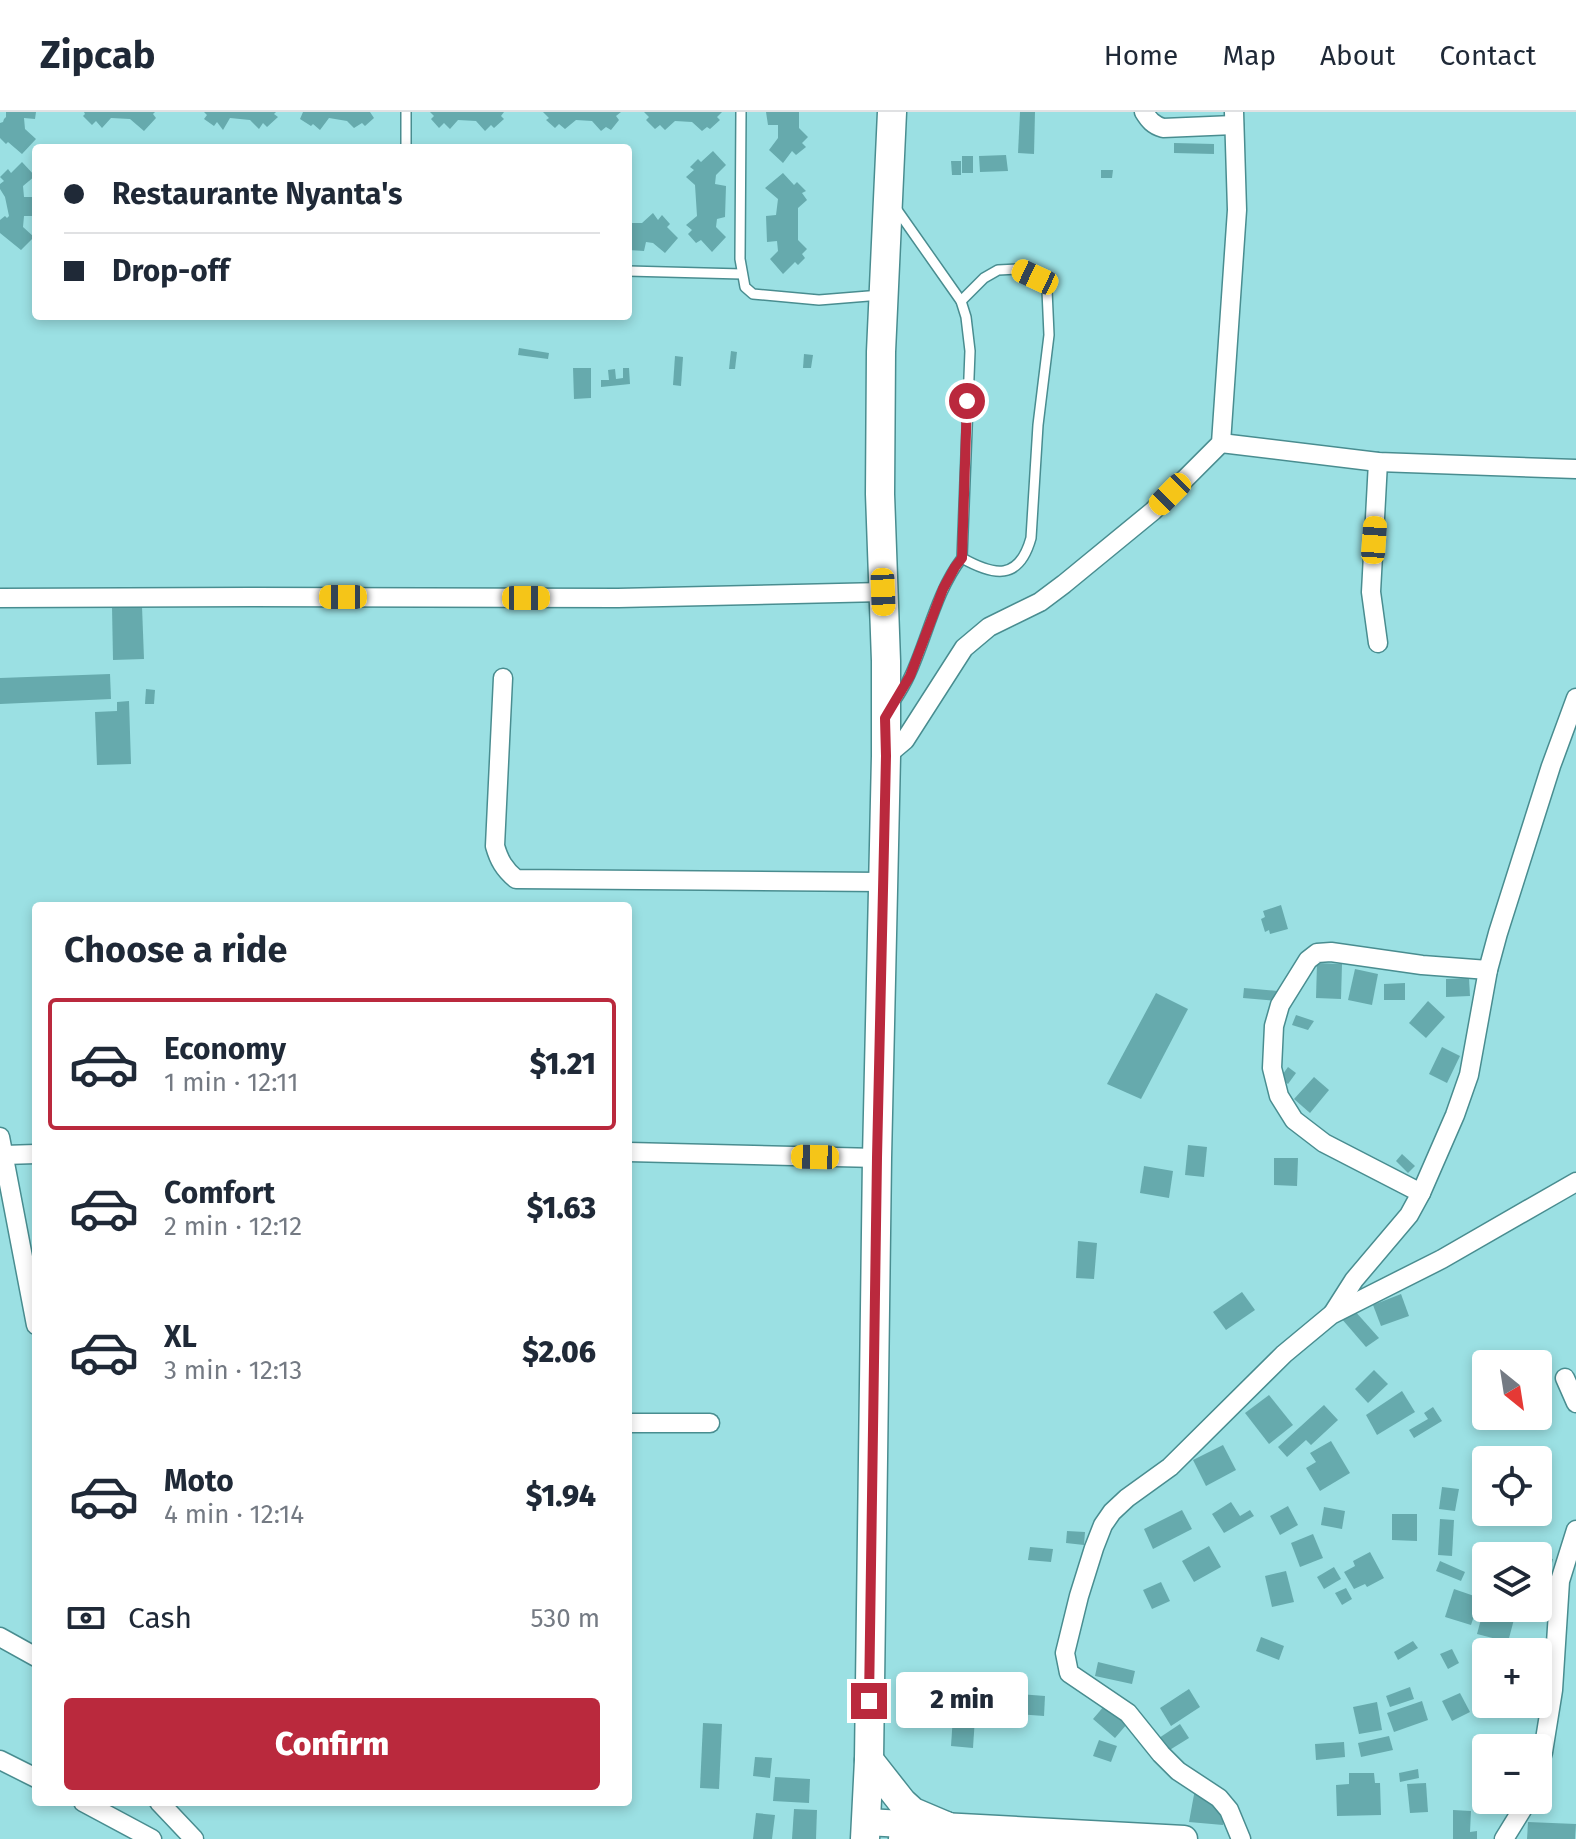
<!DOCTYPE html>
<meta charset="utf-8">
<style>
body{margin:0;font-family:"Fira Sans",sans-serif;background:#f6f6f7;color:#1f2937;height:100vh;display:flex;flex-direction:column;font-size:30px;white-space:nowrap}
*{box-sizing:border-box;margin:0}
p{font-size:26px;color:#747a83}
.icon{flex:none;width:44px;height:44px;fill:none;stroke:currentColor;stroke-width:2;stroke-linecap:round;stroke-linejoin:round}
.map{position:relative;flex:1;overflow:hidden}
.panel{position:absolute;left:32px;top:790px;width:600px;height:904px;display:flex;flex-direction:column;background:#fff;border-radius:8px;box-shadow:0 4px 12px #0003}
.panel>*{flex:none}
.hud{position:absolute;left:32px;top:32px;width:600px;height:176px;border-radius:8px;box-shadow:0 4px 12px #0003;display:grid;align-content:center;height:176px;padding:0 32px;background:#fff}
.needle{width:52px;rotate:150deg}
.controls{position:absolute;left:1472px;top:1238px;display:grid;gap:16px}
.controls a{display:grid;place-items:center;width:80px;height:80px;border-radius:8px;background:#fff;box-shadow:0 4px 12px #0003;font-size:40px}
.end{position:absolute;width:36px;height:36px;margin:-18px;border:10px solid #ba293d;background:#fff;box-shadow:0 0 0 4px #fff}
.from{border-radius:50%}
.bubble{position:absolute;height:56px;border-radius:8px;background:#fff;box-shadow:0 4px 12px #0003;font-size:26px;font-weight:800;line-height:56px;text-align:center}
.car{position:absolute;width:24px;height:48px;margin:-24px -12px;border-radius:10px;box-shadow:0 0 6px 2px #0007;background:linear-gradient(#f5c518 24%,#345 0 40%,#f5c518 0 76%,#345 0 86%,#f5c518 0)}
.hud b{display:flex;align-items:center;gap:28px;height:76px;font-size:30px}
.hud b+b{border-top:2px solid #e0e1e3}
.hud i{width:20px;height:20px;background:#1f2937}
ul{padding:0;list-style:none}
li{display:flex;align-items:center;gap:24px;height:132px;margin:0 16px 12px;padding:0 16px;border:4px solid transparent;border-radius:8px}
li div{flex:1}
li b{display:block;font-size:30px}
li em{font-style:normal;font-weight:800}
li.active{border-color:#ba293d}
li>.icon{width:72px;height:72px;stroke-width:1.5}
h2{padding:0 32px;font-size:36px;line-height:96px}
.pay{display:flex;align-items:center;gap:20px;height:88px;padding:0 32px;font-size:30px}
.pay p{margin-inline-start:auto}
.button{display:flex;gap:16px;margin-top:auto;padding:16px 32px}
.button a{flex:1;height:92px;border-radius:8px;background:#ba293d;color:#fff;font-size:32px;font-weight:800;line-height:92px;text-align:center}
header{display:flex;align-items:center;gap:48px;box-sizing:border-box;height:112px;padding:0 40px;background:#fff;border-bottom:2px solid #e0e1e3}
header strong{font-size:38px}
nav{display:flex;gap:44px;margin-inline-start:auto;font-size:28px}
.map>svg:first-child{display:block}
.building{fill:#66aaad}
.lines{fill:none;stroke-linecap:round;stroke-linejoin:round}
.lane-casing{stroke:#498d90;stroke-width:12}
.street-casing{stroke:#498d90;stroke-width:21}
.secondary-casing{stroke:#498d90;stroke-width:29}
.primary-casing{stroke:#498d90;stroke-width:31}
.lane{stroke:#fff;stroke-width:9}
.street{stroke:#fff;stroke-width:18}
.secondary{stroke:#fff;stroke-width:26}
.primary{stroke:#fff;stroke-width:28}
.route{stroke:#ba293d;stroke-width:10}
</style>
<header>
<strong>Zipcab</strong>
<nav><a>Home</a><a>Map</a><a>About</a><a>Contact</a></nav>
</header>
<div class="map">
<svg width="1576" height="1727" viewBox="0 0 1576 1727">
<rect width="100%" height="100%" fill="#9be0e3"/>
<!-- building -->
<g class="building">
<polygon points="6,0 36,0 35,7 24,6 25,17 36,27 22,42 8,30 6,32 0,26 0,11 3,10 4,7 6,5"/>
<polygon points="84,0 155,0 153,2 156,6 144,19 130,7 111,6 102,16 96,9 92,13 83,4 85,2"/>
<polygon points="204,0 276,0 274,2 278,5 267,15 263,11 259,17 250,8 230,6 223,18 217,10 214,14 204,7 207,3"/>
<polygon points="303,0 370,0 374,6 365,14 362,11 354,16 347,9 329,6 320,18 313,12 311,14 300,7"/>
<polygon points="430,0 504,0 501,4 504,7 494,16 491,13 485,19 476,9 458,8 450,17 444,11 439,16 431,7 434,4"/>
<polygon points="543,0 621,0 616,4 619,8 611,18 606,15 601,19 592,9 576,8 565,17 559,12 555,16 546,8 549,6"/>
<polygon points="644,0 722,0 717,5 720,8 710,17 707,15 702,19 692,10 675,9 665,18 660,13 655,17 646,8 649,5"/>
<polygon points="766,0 799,0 799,16 808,25 802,31 806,35 796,43 792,39 783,51 769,38 778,26 778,13 768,13"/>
<polygon points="1020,0 1035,0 1034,42 1018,41"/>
<polygon points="1174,31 1214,32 1214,42 1174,41"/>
<polygon points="713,39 726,53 716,63 715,72 726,74 725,105 717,107 716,115 726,125 712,140 701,128 696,131 688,122 692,118 686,113 697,104 695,73 686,65 694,58 690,55 698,47 701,50"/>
<polygon points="1006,43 1008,59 980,60 979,44"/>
<rect x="962" y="44" width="11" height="17"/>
<polygon points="951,49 961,49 961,63 952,63"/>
<polygon points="22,50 35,64 23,74 24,85 35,85 35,104 24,104 23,115 34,125 21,138 0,121 0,108 5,104 7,106 9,104 5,85 0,77 0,72 4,69 0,65 8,57 11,61"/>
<polygon points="1101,58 1113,58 1112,66 1101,66"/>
<polygon points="783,61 794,73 797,70 806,79 802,81 807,88 798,96 798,128 807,137 802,142 805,146 798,153 795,150 783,162 770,147 778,139 777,129 767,130 766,104 776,103 778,87 765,76"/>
<polygon points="653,101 658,108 662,103 670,112 667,115 678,126 665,141 653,131 646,130 644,139 628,138 628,111 642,111"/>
<polygon points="519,236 549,241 548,247 518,243"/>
<polygon points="731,239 737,240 735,257 729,257"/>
<polygon points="804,242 813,243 811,256 803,256"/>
<polygon points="675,244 683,245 681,274 673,273"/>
<polygon points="573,256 591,256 591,286 574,287"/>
<polygon points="623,256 629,256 630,272 601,275 601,268 609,268 608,258 615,257 616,267 623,266"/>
<polygon points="142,494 144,547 113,548 112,495"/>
<polygon points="110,562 111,587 0,592 0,566"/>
<polygon points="146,577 155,578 154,592 145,592"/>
<polygon points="129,589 131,652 97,653 95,600 117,599 117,590"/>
<polygon points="1281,793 1288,817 1270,822 1269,818 1265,820 1261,807 1265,805 1263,799"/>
<polygon points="1317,851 1342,852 1341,887 1316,886"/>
<polygon points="1355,857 1378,862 1372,893 1348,888"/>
<polygon points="1469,866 1470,884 1446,885 1446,867"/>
<polygon points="1405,871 1405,888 1384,888 1384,872"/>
<polygon points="1244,876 1278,879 1277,889 1243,886"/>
<polygon points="1156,881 1188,897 1141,987 1107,972"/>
<polygon points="1428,889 1445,905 1426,926 1409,911"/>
<polygon points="1296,903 1314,909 1308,918 1292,913"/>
<polygon points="1442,935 1460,944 1447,971 1429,962"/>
<polygon points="1288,955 1296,961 1288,972 1280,966"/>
<polygon points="1314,965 1329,978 1310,1001 1294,987"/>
<polygon points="1188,1033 1207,1035 1204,1065 1185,1063"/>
<polygon points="1402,1042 1415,1054 1408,1061 1396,1049"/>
<polygon points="1274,1046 1298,1046 1297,1074 1274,1073"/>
<polygon points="1144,1054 1173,1059 1169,1086 1140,1081"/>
<polygon points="1078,1129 1097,1131 1094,1167 1076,1166"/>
<polygon points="1242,1180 1255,1198 1226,1218 1213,1200"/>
<polygon points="1401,1182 1409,1204 1381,1214 1373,1193"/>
<polygon points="1354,1198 1379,1226 1366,1235 1341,1206"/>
<polygon points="1374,1258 1388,1272 1368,1291 1355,1277"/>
<polygon points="1402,1279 1415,1300 1377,1323 1366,1303"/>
<polygon points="1269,1283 1293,1313 1269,1332 1245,1301"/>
<polygon points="1324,1293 1338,1308 1311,1333 1306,1328 1287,1345 1278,1335"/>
<polygon points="1433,1295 1442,1309 1414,1326 1409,1318 1428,1307 1424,1301"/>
<polygon points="1331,1329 1350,1361 1320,1379 1306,1356 1316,1350 1310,1341"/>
<polygon points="1223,1333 1236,1358 1206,1374 1193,1348"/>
<polygon points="1442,1375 1459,1377 1455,1399 1439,1397"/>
<polygon points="1231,1390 1240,1404 1250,1398 1254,1404 1224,1421 1212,1402"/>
<polygon points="1288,1394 1298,1413 1280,1423 1270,1404"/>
<polygon points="1324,1395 1345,1399 1342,1417 1321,1413"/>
<polygon points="1182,1398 1192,1417 1153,1437 1144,1417"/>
<polygon points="1392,1402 1417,1402 1417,1429 1392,1428"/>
<polygon points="1440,1407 1454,1408 1452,1444 1438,1443"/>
<polygon points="1067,1419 1085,1420 1084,1433 1066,1431"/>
<polygon points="1313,1422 1323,1446 1300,1455 1291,1431"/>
<polygon points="1209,1434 1221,1455 1194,1470 1182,1449"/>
<polygon points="1030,1435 1053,1437 1051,1450 1028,1448"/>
<polygon points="1370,1440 1384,1466 1367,1475 1365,1472 1354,1477 1344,1460 1355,1454 1353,1449"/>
<polygon points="1538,1444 1553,1447 1549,1463 1538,1460"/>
<polygon points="1440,1449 1465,1460 1461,1469 1436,1459"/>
<polygon points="1334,1455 1341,1467 1324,1477 1317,1465"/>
<polygon points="1286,1459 1294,1490 1272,1495 1265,1464"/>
<polygon points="1161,1470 1170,1489 1152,1497 1143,1478"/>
<polygon points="1346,1476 1352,1487 1342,1493 1335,1481"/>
<polygon points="1454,1477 1480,1486 1471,1513 1445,1505"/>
<polygon points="1484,1496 1517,1496 1508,1530 1477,1522"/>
<polygon points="1261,1525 1284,1534 1279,1548 1256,1539"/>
<polygon points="1413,1529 1418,1536 1398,1548 1394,1540"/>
<polygon points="1452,1537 1459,1551 1448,1557 1440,1542"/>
<polygon points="1098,1550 1135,1559 1132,1572 1095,1564"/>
<polygon points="943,1562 977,1566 975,1587 941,1584"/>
<polygon points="1486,1574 1486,1592 1477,1593 1475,1575"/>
<polygon points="1410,1575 1414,1587 1390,1595 1386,1584"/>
<polygon points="1189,1577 1200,1595 1171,1614 1160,1596"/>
<polygon points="1460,1581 1470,1600 1452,1609 1442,1589"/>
<polygon points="1019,1582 1045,1584 1044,1604 1017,1602"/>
<polygon points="954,1589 976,1590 973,1636 951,1634"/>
<polygon points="1422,1589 1428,1608 1394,1620 1387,1601"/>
<polygon points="1377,1590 1382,1618 1359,1622 1353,1595"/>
<polygon points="1105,1593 1127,1612 1115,1626 1093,1607"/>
<polygon points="703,1611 722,1612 719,1677 700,1676"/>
<polygon points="1180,1612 1189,1626 1168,1639 1159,1626"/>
<polygon points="1389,1624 1393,1638 1361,1645 1358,1631"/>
<polygon points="1099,1628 1117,1634 1111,1650 1093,1644"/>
<polygon points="1344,1630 1345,1645 1316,1648 1315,1632"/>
<polygon points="755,1645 772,1646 770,1666 753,1664"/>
<polygon points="1418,1657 1419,1666 1400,1670 1399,1661"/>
<polygon points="1349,1661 1374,1661 1375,1671 1380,1671 1381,1703 1337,1704 1336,1673 1349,1672"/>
<polygon points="1486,1663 1486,1693 1474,1669"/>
<polygon points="775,1665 810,1667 809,1691 773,1689"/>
<polygon points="1426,1671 1428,1700 1410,1701 1407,1672"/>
<polygon points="1195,1677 1218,1691 1224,1703 1223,1713 1189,1710"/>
<polygon points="794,1697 817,1698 816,1727 792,1727"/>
<polygon points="1453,1698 1471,1699 1470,1720 1477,1719 1477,1727 1453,1727"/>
<polygon points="756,1701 775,1703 772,1727 753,1727"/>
<polygon points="1528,1710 1576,1712 1575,1727 1527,1727"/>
</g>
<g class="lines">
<defs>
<g id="lane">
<polyline points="406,0 406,36"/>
<polyline points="741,0 740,147 745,175 753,182 819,188 881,183"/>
<polyline points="628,159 742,162"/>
<path d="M 961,189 L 984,166 L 998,158 L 1018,157 L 1035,165 L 1047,178 L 1049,223 L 1038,313 L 1031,426 C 1019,469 994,464 962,446"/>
<path d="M 894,591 C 900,582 906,572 910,563 C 928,524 936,480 962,446 L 970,239 L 966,205 L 961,189 L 895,95"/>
</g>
<g id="street">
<path d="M 1144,0 C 1149,8 1153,13 1163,16 L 1234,13"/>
<polyline points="1221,331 1378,350 1576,357"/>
<polyline points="0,486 251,485 618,486 883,480"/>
<polyline points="1378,531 1371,480 1378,350"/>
<path d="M 503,566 L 495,734 C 499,748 504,757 516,767 L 882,770"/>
<polyline points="886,644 905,628 964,536 989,515 1040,490 1064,472 1153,399 1221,331 1237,98 1234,0"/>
<polyline points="0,1025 36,1213"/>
<polyline points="628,1040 877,1046"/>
<polyline points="4,1043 36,1042"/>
<polyline points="1421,1081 1324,1031 1294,1008 1279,984 1272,956 1274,914 1280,893 1308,848 1317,841 1331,840 1422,853 1488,858"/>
<polyline points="1333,1201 1354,1168 1409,1103 1421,1081 1455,1003 1469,963 1488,858 1498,821 1551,654 1576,586"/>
<polyline points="1565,1266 1576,1291"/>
<polyline points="628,1311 710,1311"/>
<polyline points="0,1525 36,1545"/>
<polyline points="0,1648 36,1666"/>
<polyline points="1538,1657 1543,1640 1553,1578 1560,1469 1576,1418"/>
<polyline points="83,1690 152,1727"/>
<polyline points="159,1690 194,1727"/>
<polyline points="1241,1727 1229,1698 1219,1686 1178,1659 1161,1642 1128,1601 1069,1561 1065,1541 1079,1484 1094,1436 1103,1413 1112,1400 1127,1386 1170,1355 1284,1242 1331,1203 1442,1147 1576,1070"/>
<polyline points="1504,1727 1528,1688"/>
</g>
<polyline id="secondary" points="866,1710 1184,1727"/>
<g id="primary">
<polyline points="869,1648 902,1690 913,1700 946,1714"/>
<polyline points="865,1727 869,1648 877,1046 886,644 886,549 880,382 881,240 892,0"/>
<polyline points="903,1727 921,1720 946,1714"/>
</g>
</defs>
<!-- lane casing -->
<use href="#lane" class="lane-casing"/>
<!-- street casing -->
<use href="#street" class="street-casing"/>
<!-- secondary casing -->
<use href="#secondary" class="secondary-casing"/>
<!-- primary casing -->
<use href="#primary" class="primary-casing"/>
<!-- lane -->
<use href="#lane" class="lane"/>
<!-- street -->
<use href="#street" class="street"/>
<!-- secondary -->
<use href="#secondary" class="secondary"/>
<!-- primary -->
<use href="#primary" class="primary"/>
</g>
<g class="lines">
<!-- route -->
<polyline class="route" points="869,1589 877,1046 886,644 885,606 910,564 943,477 955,455 962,446 967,289"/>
</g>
</svg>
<div class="controls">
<a><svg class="needle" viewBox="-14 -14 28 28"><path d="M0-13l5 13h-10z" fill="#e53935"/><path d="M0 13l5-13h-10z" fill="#747a83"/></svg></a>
<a><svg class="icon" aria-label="locate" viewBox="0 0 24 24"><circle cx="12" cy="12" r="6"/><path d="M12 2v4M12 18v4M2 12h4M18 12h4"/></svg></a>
<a><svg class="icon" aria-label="layers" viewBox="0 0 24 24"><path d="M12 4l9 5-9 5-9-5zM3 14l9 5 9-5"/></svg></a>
<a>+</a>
<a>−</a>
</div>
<i class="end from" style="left:967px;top:289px"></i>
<i class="end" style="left:869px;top:1589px"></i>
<div class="bubble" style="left:896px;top:1560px;width:132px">2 min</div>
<i class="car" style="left:1035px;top:165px;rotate:295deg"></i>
<i class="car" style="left:1170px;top:382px;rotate:225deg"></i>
<i class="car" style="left:1374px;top:428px;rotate:4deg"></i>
<i class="car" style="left:883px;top:480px;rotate:178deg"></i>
<i class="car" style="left:343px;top:485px;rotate:270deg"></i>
<i class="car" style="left:526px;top:486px;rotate:90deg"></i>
<i class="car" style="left:815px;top:1045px;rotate:271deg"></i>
<div class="hud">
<b><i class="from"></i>Restaurante Nyanta's</b>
<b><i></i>Drop-off</b>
</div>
<section class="panel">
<h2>Choose a ride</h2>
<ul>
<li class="active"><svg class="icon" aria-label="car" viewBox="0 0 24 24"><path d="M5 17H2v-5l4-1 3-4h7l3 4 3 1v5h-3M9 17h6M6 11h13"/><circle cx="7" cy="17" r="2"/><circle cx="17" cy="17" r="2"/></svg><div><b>Economy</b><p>1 min · 12:11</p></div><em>$1.21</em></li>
<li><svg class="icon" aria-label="car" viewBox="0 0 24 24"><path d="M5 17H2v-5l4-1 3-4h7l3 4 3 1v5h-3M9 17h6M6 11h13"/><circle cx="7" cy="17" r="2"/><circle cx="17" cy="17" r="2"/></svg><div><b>Comfort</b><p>2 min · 12:12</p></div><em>$1.63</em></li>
<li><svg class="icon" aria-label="car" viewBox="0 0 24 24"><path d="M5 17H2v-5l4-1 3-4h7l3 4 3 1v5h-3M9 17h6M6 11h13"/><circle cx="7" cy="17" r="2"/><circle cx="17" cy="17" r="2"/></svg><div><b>XL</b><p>3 min · 12:13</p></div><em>$2.06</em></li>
<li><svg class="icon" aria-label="car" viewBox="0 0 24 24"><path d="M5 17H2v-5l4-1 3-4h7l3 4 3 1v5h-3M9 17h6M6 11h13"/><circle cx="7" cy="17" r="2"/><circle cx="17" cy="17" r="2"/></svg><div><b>Moto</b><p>4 min · 12:14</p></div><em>$1.94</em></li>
</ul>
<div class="pay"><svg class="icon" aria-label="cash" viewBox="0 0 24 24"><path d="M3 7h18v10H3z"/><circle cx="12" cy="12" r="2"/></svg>Cash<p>530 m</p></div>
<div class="button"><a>Confirm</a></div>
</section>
</div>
